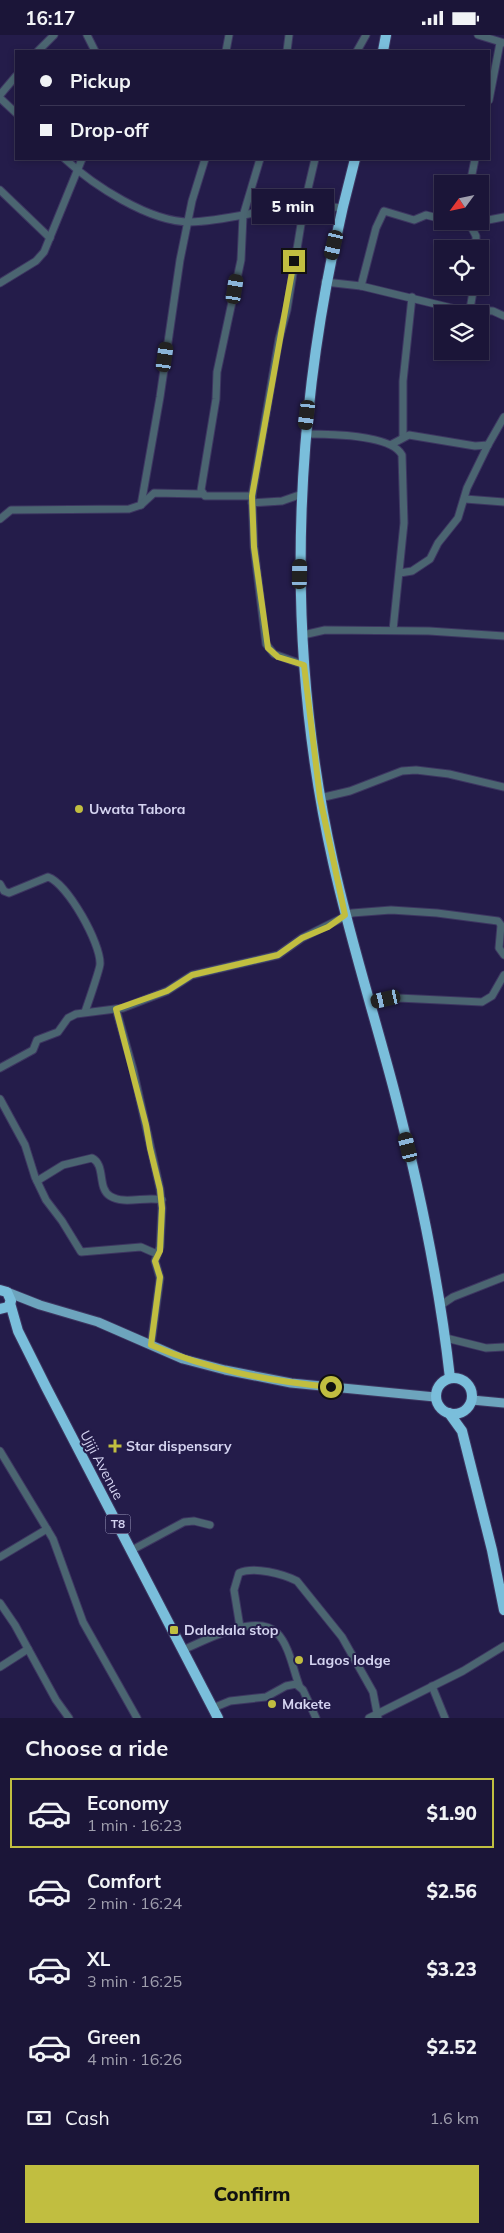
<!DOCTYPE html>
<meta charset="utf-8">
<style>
body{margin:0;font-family:Mulish,sans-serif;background:#282243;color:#f1f3f6;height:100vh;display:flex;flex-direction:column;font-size:19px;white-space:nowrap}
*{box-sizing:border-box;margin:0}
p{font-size:16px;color:#a09fae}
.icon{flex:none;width:28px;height:28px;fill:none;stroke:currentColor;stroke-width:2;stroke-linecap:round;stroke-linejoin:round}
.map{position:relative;height:1683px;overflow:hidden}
.panel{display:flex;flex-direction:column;background:#1b1538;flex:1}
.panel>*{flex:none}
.top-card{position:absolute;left:15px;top:15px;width:475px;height:110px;border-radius:0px;box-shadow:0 2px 8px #0003,0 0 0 1px #393453;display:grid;align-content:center;height:110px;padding:0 25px;background:#1b1538}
.needle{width:32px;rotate:237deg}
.controls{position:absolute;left:434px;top:140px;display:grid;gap:10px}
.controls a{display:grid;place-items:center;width:55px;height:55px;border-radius:0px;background:#1b1538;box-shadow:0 2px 8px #0003,0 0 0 1px #393453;font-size:25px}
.end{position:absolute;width:22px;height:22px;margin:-11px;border:6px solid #c1be40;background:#111;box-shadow:0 0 0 2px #111}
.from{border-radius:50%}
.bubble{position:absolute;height:35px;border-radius:0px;background:#1b1538;box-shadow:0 2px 8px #0003,0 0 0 1px #393453;font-size:16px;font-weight:800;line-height:35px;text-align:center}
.car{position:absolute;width:15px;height:30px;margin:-15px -8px;border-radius:6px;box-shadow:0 0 4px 1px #0007;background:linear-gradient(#222 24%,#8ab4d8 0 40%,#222 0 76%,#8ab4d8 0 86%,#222 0)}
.top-card b{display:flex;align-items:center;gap:18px;height:48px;font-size:19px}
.top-card b+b{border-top:1px solid #393453}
.top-card i{width:12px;height:12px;background:#f1f3f6}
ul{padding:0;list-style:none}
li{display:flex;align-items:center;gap:15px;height:70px;margin:0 10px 8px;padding:0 15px;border:2px solid transparent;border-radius:0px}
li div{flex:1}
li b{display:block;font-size:19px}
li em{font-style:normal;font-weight:800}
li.current{border-color:#c1be40}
li>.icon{width:45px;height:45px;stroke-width:1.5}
h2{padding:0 25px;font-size:22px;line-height:60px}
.pay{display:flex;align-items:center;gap:12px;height:55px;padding:0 25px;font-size:19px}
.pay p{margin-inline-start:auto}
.button{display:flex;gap:10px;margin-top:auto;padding:10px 25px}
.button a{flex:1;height:58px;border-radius:0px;background:#c1be40;color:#111;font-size:20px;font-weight:800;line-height:58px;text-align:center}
.status{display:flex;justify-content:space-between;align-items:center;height:35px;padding:0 25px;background:#1b1538;direction:ltr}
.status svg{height:14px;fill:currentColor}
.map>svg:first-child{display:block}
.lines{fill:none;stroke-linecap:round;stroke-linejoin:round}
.minor-casing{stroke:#3d3661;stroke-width:9}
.major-casing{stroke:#3d3661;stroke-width:11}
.highway-casing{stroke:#3d3661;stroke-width:12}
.minor{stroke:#4b6571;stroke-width:7}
.major{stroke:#6da4bd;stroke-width:9}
.highway{stroke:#7abedb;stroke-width:10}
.route{stroke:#c1be40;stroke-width:6}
.poi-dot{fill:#c1be40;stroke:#241c4a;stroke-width:2}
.labels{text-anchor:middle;stroke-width:4;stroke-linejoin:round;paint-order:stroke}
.shield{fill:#241c4a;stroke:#9f9cbe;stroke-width:1}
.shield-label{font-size:12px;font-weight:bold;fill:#d4d3f0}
.poi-label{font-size:14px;font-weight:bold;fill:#d4d3f0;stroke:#241c4a;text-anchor:start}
.street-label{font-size:14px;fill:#d4d3f0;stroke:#241c4a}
</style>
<div class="status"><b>16:17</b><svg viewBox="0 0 49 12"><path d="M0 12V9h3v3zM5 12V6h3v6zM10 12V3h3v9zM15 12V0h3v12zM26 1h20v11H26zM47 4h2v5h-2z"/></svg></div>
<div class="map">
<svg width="504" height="1683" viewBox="0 0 504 1683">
<rect width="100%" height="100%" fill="#241c4a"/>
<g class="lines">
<defs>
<g id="minor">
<polyline points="87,0 95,16"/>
<polyline points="478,0 504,8"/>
<polyline points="38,16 54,0"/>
<polyline points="226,16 229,0"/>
<polyline points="287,16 289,0"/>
<polyline points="357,16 366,0"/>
<polyline points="0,60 16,41"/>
<polyline points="0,63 16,78"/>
<polyline points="489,65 500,8"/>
<path d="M 65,124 C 93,150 149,187 190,187 C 228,186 265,173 304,171 C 316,170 329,172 342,173"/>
<polyline points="470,149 475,124"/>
<polyline points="0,155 50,203"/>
<polyline points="450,186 478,187 504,182"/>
<polyline points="468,186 476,201 476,214"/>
<polyline points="325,247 361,251 456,274 493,276 504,281"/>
<polyline points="0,248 36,226 44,217 82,124"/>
<polyline points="361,251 376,193 384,176 414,185 426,180 442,184"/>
<polyline points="470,274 474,251"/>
<path d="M 305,399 C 327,399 391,399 402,420 L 404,488 L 393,595"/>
<polyline points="403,402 403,346 412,262"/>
<polyline points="392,409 409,400 475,411 488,410"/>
<polyline points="252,461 205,461 201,455 216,364 217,337 241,225 243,181 260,124"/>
<polyline points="465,464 504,467"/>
<polyline points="252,468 282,466 302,459"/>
<polyline points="141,470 160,362 180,225 192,166 205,124"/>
<polyline points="0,484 11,475 129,474 141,470 154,458 202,459"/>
<polyline points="400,538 412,536 430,524 438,508 458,483 467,453 488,410 504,382"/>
<polyline points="303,600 325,595 429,596 504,601"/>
<polyline points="304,630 274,619 266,609 254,512 252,461 279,304 287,275 304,171 315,124"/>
<polyline points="320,763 350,756 402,736 416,735 449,739 504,752"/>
<path d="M 0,849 L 4,856 L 9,858 L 48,842 C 68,849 101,909 100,929 C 100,934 87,971 85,977"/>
<polyline points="370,967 398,963 482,967 492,961 504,940"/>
<polyline points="116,974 133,1034 160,1154 162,1173 160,1212 155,1226 160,1243 151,1310"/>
<polyline points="0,1033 33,1015 37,1005 58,997 68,983 76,979 123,973 167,956 192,940 278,920 302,903 352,878 391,875 437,878 498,886 501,890 499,913 504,920"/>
<polyline points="0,1064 25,1110 35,1142 46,1165 62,1186 81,1217 141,1212 157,1219"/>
<path d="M 37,1146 L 63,1130 L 92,1123 C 106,1130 97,1153 110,1161 C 124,1170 146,1161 162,1165"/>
<polyline points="441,1270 453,1262 504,1242"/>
<polyline points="446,1303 486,1313 504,1312"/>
<polyline points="0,1416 53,1504 83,1587 137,1683"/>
<polyline points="132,1515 184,1487 194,1486 210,1490"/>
<polyline points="0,1522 47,1494"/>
<polyline points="0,1568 15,1590 56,1665 69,1683"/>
<path d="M 240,1592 L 234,1555 L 239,1538 C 254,1531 283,1539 297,1546 L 342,1602 L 373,1657 L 378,1683"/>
<path d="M 183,1615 C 204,1606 256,1577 277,1598 C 289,1610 293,1634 299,1650"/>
<polyline points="0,1632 28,1614"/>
<polyline points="432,1651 445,1683"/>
<polyline points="213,1673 230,1666 266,1662 286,1651 296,1649 303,1655 316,1683"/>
<polyline points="369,1683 463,1636 504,1611"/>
</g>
<g id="major">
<polyline points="7,1257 40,1270 98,1287 183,1324 225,1335 291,1348 435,1362"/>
<polyline points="472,1365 504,1368"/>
</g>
<g id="highway">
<polyline points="383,16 386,0"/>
<path d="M 355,124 C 294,352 281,595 333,827 C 350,904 374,979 394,1055 C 419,1151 439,1245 450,1343"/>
<polyline points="0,1255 7,1257 11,1266 8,1272 0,1274"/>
<polyline points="10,1268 18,1296 46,1352 218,1683"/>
<circle cx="454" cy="1361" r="18"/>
<polyline points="449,1378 462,1396 492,1515 504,1575"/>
</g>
</defs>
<!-- minor casing -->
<use href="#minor" class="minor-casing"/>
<!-- major casing -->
<use href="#major" class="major-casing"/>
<!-- highway casing -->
<use href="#highway" class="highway-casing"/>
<!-- minor -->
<use href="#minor" class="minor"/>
<!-- major -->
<use href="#major" class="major"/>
<!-- highway -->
<use href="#highway" class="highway"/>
</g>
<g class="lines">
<!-- route -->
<path class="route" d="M 294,226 L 252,461 L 254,512 L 268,613 L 278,622 L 304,630 L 320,763 L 345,880 L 328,892 L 302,903 L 278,920 L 192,940 L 167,956 L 116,974 L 146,1090 L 150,1113 L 160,1154 L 162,1173 L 160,1216 L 155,1226 L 160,1242 L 151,1310 C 209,1335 269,1346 331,1352"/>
</g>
<!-- markers -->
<g class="poi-dot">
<circle cx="79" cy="774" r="5"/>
<path d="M112.5 1403.5h5v5h5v5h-5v5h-5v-5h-5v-5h5z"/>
<rect x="169" y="1590" width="10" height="10" rx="2.5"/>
<circle cx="299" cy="1625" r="5"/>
<circle cx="272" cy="1669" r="5"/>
</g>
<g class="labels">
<!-- shield labels -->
<rect class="shield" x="105.5" y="1479.5" width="25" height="19" rx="4"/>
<g class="shield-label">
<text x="118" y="1493">T8</text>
</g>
<!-- poi labels -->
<g class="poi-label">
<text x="89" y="779">Uwata Tabora</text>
<text x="126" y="1416">Star dispensary</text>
<text x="184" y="1600">Daladala stop</text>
<text x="309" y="1630">Lagos lodge</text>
<text x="282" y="1674">Makete</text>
</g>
<!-- street labels -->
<g class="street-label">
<text transform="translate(102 1430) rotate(62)" y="5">Ujiji Avenue</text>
</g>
</g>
</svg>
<div class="controls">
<a><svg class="needle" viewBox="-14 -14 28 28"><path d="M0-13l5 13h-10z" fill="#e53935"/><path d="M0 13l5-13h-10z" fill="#a09fae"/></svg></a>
<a><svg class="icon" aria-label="locate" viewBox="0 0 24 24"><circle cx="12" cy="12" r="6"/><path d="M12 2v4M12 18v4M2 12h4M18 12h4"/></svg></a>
<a><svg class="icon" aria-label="layers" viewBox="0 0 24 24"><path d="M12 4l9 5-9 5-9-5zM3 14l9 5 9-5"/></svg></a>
</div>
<i class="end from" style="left:331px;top:1352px"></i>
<i class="end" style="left:294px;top:226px"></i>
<div class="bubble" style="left:252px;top:154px;width:82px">5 min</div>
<i class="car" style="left:334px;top:210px;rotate:193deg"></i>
<i class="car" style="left:235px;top:254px;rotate:9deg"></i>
<i class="car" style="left:165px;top:322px;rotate:8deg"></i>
<i class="car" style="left:307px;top:380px;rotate:187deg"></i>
<i class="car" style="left:300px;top:539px;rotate:1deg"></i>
<i class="car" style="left:386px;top:964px;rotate:257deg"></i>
<i class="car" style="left:408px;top:1112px;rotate:346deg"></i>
<div class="top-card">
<b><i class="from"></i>Pickup</b>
<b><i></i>Drop-off</b>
</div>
</div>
<section class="panel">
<h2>Choose a ride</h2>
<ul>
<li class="current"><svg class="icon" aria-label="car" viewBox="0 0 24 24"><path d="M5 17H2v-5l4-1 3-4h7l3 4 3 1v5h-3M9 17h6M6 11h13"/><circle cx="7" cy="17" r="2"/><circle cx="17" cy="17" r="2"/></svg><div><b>Economy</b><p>1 min · 16:23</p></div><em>$1.90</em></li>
<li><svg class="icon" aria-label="car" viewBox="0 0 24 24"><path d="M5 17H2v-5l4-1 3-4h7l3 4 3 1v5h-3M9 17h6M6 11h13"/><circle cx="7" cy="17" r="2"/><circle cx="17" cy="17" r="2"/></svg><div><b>Comfort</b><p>2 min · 16:24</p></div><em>$2.56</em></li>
<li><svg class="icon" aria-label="car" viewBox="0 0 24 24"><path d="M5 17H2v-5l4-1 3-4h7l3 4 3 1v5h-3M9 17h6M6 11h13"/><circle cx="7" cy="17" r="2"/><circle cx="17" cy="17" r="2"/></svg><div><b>XL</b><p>3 min · 16:25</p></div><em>$3.23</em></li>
<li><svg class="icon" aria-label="car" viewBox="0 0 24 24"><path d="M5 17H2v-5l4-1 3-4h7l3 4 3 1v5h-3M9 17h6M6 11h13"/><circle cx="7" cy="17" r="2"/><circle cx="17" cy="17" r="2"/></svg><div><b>Green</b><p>4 min · 16:26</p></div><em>$2.52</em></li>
</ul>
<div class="pay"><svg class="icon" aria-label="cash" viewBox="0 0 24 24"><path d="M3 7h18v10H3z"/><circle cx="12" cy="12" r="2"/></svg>Cash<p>1.6 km</p></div>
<div class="button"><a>Confirm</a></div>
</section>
